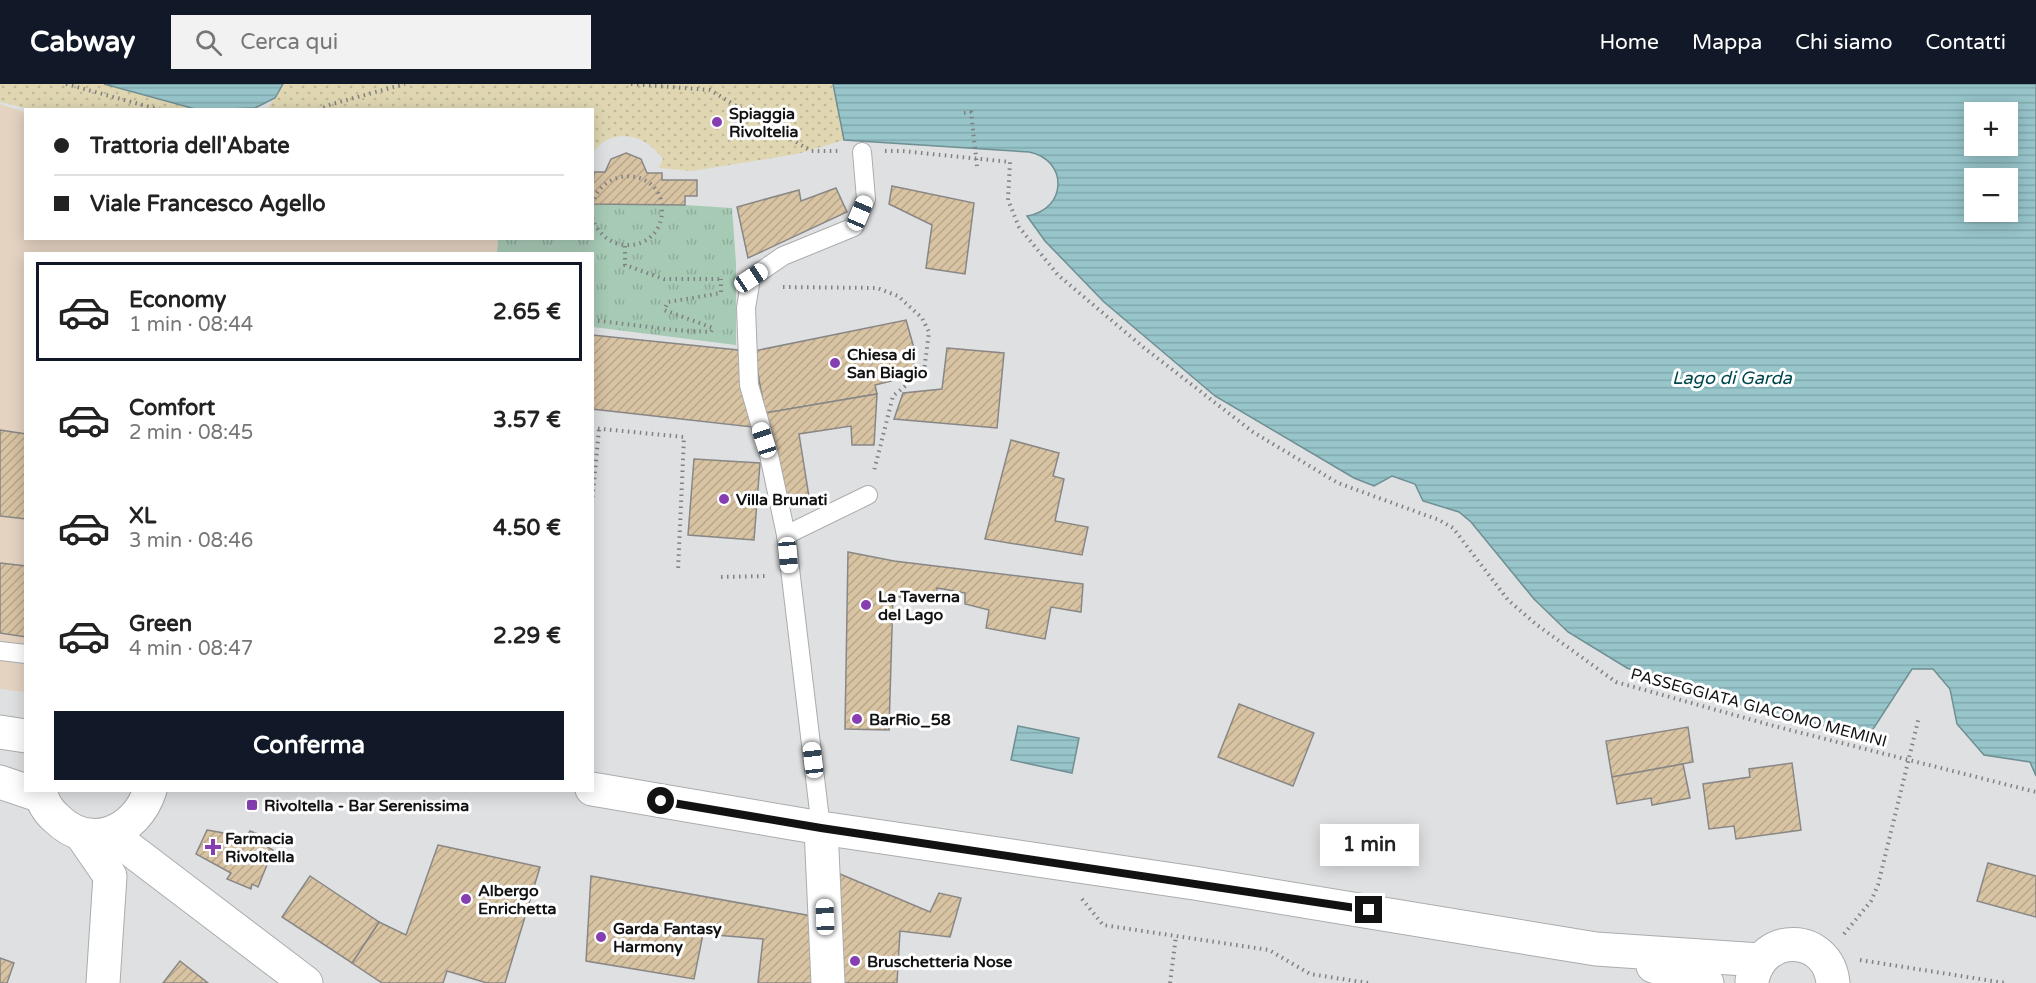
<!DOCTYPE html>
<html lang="it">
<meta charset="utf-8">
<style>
body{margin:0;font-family:"Varela Round",sans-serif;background:#f2f2f2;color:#222;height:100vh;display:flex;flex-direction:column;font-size:22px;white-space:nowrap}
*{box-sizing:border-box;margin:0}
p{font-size:20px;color:#767676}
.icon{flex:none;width:33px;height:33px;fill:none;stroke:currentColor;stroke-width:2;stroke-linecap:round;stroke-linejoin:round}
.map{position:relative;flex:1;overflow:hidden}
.details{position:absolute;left:24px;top:168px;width:570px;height:540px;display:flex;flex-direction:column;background:#fff;border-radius:0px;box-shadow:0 3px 15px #0003}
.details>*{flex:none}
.banner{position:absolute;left:24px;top:24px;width:570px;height:132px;border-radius:0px;box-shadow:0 3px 15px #0003;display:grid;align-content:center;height:132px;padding:0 30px;background:#fff}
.tools{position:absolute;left:1964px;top:18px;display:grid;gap:12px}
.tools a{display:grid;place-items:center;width:54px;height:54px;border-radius:0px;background:#fff;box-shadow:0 3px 15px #0003;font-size:30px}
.end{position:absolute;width:27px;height:27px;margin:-14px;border:8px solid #121213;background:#fff;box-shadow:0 0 0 3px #fff}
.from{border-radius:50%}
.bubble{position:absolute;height:42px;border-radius:0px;background:#fff;box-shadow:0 3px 15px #0003;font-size:20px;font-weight:800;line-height:42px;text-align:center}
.car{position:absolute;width:18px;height:36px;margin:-18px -9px;border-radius:8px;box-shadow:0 0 4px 2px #0007;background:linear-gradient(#fff 24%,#345 0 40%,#fff 0 76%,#345 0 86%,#fff 0)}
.banner b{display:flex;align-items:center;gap:21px;height:57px;font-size:22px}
.banner b+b{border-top:2px solid #e0e0e0}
.banner i{width:15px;height:15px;background:#222}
ul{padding:10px 0 0;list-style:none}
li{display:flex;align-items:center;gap:18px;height:99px;margin:0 12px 9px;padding:0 18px;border:3px solid transparent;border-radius:0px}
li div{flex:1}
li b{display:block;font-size:22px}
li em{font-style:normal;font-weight:800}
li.selected{border-color:#111827}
li>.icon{width:54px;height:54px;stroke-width:1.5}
.cta{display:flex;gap:12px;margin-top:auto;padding:12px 30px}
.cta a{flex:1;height:69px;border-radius:0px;background:#111827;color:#fff;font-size:24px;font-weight:800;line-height:69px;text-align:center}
header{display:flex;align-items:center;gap:36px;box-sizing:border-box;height:84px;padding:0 30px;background:#111827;color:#fff}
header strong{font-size:28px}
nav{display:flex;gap:33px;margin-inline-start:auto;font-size:21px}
.search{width:420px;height:54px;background:#f2f2f2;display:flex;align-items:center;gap:15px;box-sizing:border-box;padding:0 21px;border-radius:0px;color:#767676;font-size:22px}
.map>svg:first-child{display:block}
.medical{fill:#e5d3c2}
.sand{fill:url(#sand-dots)}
.park{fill:url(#park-tufts)}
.water{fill:url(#water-rules);stroke:#6f8f93;stroke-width:1.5;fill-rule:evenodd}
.building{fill:url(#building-hatch);stroke:#898786;stroke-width:1.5}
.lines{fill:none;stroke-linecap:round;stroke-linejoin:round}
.lane-casing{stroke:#aaacad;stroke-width:20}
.street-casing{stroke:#aaacad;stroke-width:35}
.secondary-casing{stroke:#aaacad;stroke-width:35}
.path{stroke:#808183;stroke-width:4;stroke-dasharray:1.5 4.5;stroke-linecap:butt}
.lane{stroke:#fff;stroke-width:18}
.street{stroke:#fff;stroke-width:33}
.secondary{stroke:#fff;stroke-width:33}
.route{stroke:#121213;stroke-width:8}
.poi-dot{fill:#863eb1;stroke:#fff;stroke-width:2}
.labels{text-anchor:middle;stroke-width:6;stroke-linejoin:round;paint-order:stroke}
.poi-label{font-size:16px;font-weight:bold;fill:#121213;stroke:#fff;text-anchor:start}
.street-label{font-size:16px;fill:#121213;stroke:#fff}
.water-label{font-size:18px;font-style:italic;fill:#00484e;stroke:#fff}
</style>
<header>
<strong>Cabway</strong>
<div class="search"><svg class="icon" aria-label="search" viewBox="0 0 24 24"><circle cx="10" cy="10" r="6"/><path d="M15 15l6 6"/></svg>Cerca qui</div>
<nav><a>Home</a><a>Mappa</a><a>Chi siamo</a><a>Contatti</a></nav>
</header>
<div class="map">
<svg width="2036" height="899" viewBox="0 0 2036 899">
<defs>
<pattern id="sand-dots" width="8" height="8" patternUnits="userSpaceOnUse" patternTransform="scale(1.5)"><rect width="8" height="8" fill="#e0d7b2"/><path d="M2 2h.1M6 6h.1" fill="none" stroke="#bfb898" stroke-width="1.8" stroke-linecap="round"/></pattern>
<pattern id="park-tufts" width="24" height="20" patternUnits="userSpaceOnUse" patternTransform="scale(1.5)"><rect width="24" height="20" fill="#a7cab5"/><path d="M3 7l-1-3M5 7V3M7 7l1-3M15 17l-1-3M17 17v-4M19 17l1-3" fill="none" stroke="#8fac9b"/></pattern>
<pattern id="water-rules" width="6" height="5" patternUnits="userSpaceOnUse" patternTransform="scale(1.5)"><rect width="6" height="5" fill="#97c5ca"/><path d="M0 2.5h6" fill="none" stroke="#81a8ad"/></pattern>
<pattern id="building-hatch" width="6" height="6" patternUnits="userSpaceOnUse" patternTransform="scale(1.5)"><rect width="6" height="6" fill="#d8c3a3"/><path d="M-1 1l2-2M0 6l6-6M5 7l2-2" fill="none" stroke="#b8a68b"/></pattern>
</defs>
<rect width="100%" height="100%" fill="#dee0e2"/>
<!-- medical -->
<polygon class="medical" points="0,20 25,28 26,154 498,155 497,170 26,170 25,608 0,605"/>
<!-- sand -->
<g class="sand">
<polygon points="0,0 104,0 199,25 29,25 0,18"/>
<path d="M 283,0 L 833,0 L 844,56 L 797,70 L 692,87 L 659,84 L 663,75 C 646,50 613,42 593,68 L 592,26 L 267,26 Z"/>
</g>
<!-- park -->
<polygon class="park" points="626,69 641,75 647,89 662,89 663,96 697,96 697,112 685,112 685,121 732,124 736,179 736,261 593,243 592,170 497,170 498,155 592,154 594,88 605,88 611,75"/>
<!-- water -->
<g class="water">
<polygon points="104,0 283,0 275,14 255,24 199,26"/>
<path d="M 833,0 L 2036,0 L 2036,692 L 2030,678 L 1984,671 L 1957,640 L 1950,605 L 1933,585 L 1912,585 L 1868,653 L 1710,613 L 1627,584 L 1568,548 L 1534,515 L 1471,438 L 1459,428 L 1423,417 L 1415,400 L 1392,392 L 1374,402 L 1354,394 L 1215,312 L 1104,218 L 1045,157 L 1027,132 C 1067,126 1069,76 1029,68 L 844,56 ZM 2007,28 L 2007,62 L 1974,62 L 1974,28 ZM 1974,94 L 2007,94 L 2007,128 L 1974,128 Z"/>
<polygon points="1018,642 1079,654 1072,689 1011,676"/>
</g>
<!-- building -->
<g class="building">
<polygon points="626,69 641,75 647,89 662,89 662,96 697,96 697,112 685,112 685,121 592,120 594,88 605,88 611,75"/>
<polygon points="892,102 974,119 965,190 926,184 932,141 889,120"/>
<polygon points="836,104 847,128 748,174 737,123 799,106 801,117"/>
<polygon points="906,236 916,271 913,287 899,295 875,301 877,310 765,329 754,267"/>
<polygon points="592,251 738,266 752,343 592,325"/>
<polygon points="947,264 1004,269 997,344 894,335 903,309 942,305"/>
<polygon points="877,310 874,361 852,361 851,342 799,350 809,413 788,418 765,329"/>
<polygon points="0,346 26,350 26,435 0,432"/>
<polygon points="1011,356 1059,369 1053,392 1064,395 1055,437 1088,443 1082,471 985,455"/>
<polygon points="694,375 760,379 754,456 688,451"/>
<polygon points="848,468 894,477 1083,500 1081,528 1051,523 1045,555 986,544 989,526 965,520 965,509 937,504 937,518 893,512 889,646 845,645"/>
<polygon points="0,479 26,482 26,553 0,549"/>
<polygon points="1239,620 1314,649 1293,702 1218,673"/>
<polygon points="1688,643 1693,678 1612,693 1606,657"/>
<polygon points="1792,679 1801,746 1736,755 1734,742 1709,745 1703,700 1750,693 1749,685"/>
<polygon points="1683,680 1690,714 1652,721 1651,714 1617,720 1612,693"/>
<polygon points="207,746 246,753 250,747 270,755 266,762 273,766 258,803 252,800 251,805 227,795 231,789 196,770"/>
<polygon points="438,761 540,783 505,899 487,899 447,887 443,899 382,899 352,879 379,838 406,851"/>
<polygon points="1988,779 2036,792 2036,833 1977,817"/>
<polygon points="840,790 930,828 939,809 961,814 950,853 900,847 897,899 839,899"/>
<polygon points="310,792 379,838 352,879 282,833"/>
<polygon points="591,792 817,833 818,899 758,899 763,855 703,850 694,895 586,877"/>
<polygon points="0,874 14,879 7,899 0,899"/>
<polygon points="180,877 208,899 163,899"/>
</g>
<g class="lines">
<defs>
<g id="lane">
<polyline points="786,451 868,411"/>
<polyline points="0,567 26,570"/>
<polyline points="821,744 786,451 769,371 749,301 746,224 751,194 783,172 854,143 866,115 862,68"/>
</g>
<g id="street">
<polyline points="821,744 828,899"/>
<polyline points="81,750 110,792 103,899"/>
<polyline points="110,750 306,899"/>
</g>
<g id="secondary">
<polyline points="0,648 26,652"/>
<polyline points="0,698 41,712"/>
<polyline points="592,705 821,744 1194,799 1596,865 1760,876"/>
<path d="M 40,706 C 42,717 48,727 56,734 C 90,768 136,749 150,706"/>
<polyline points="1653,882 1707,899"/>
<path d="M 1752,897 C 1761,847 1828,849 1833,899"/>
</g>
</defs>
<!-- lane casing -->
<use href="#lane" class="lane-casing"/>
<!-- street casing -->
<use href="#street" class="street-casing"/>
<!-- secondary casing -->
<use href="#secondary" class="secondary-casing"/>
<!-- path -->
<g class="path">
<polyline points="66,0 161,26"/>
<polyline points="631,0 710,6 811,67 838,67"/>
<polyline points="318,26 332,20 405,0"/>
<polyline points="964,29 971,28 977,82"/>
<polyline points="885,67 902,67 1010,78 1008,116 1019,143 1058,191 1143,263 1253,348 1338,399 1439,436 1453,444 1508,516 1537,541 1616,598 1774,642 2036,708"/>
<path d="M 592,120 C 605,79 662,86 662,125 C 663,168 605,175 592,133"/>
<polyline points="625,162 625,181 664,195 723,195"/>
<polyline points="783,203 877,204 898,212 922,234 929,248 924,287 893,312 874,387"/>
<polyline points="592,236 674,246 711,248 713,244 664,226 668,218 721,209 721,195"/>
<polyline points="592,344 684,353 678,487"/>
<polyline points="592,419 599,345"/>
<polyline points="721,493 768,492"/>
<polyline points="1082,815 1103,841 1269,866 1310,890 1368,899"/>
<polyline points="1844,850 1871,817 1878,801 1919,633"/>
<polyline points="1860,876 2005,899"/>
<polyline points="1170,899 1176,852"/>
</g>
<!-- lane -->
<use href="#lane" class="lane"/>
<!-- street -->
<use href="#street" class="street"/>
<!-- secondary -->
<use href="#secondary" class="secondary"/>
</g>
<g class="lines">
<!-- route -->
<polyline class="route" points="661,717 821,744 1369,826"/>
</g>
<!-- markers -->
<g class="poi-dot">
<circle cx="717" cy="38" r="6"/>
<circle cx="835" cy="279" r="6"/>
<circle cx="724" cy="415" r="6"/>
<circle cx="866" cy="521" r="6"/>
<circle cx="857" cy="635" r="6"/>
<rect x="246" y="715" width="12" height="12" rx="3"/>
<path d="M210 754h6v6h6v6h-6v6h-6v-6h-6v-6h6z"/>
<circle cx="466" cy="815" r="6"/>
<circle cx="601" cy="853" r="6"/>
<circle cx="855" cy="877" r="6"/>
</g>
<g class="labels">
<!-- poi labels -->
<g class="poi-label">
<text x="729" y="35">Spiaggia<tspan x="729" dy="18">Rivoltelia</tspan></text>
<text x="847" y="276">Chiesa di<tspan x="847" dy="18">San Biagio</tspan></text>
<text x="736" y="421">Villa Brunati</text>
<text x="878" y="518">La Taverna<tspan x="878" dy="18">del Lago</tspan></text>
<text x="869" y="641">BarRio_58</text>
<text x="264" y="727">Rivoltella - Bar Serenissima</text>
<text x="225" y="760">Farmacia<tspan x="225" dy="18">Rivoltella</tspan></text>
<text x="478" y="812">Albergo<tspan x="478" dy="18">Enrichetta</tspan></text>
<text x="613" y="850">Garda Fantasy<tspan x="613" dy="18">Harmony</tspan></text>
<text x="867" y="883">Bruschetteria Nose</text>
</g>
<!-- street labels -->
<g class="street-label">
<text transform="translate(1759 623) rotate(15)" y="6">PASSEGGIATA GIACOMO MEMINI</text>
</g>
<!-- water labels -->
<g class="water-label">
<text x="1732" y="300">Lago di Garda</text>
</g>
</g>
</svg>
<div class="tools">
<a>+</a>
<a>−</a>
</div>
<i class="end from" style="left:661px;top:717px"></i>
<i class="end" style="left:1369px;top:826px"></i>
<div class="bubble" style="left:1320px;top:740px;width:99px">1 min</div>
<i class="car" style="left:860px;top:129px;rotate:23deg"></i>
<i class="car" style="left:751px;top:194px;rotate:56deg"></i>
<i class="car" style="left:764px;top:356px;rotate:342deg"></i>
<i class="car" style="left:788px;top:471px;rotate:175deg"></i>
<i class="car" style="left:813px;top:676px;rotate:353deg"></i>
<i class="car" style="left:825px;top:833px;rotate:358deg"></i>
<div class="banner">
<b><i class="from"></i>Trattoria dell'Abate</b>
<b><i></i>Viale Francesco Agello</b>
</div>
<section class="details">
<ul>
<li class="selected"><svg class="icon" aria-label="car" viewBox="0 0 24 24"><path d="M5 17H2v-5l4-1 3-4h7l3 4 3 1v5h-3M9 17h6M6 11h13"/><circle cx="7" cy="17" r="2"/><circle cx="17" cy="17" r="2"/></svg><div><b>Economy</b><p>1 min · 08:44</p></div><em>2.65 €</em></li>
<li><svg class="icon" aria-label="car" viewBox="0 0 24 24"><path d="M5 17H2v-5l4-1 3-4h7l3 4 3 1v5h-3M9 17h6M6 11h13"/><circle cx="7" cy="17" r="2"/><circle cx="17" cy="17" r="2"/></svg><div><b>Comfort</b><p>2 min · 08:45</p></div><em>3.57 €</em></li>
<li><svg class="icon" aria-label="car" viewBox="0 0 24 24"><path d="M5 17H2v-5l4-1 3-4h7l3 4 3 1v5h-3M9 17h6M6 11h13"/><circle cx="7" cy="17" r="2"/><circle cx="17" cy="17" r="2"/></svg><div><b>XL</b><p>3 min · 08:46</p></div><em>4.50 €</em></li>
<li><svg class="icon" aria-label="car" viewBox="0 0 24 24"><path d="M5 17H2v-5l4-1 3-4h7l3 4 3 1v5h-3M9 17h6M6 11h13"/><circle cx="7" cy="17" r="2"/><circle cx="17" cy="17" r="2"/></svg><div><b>Green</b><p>4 min · 08:47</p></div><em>2.29 €</em></li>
</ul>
<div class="cta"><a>Conferma</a></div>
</section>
</div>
